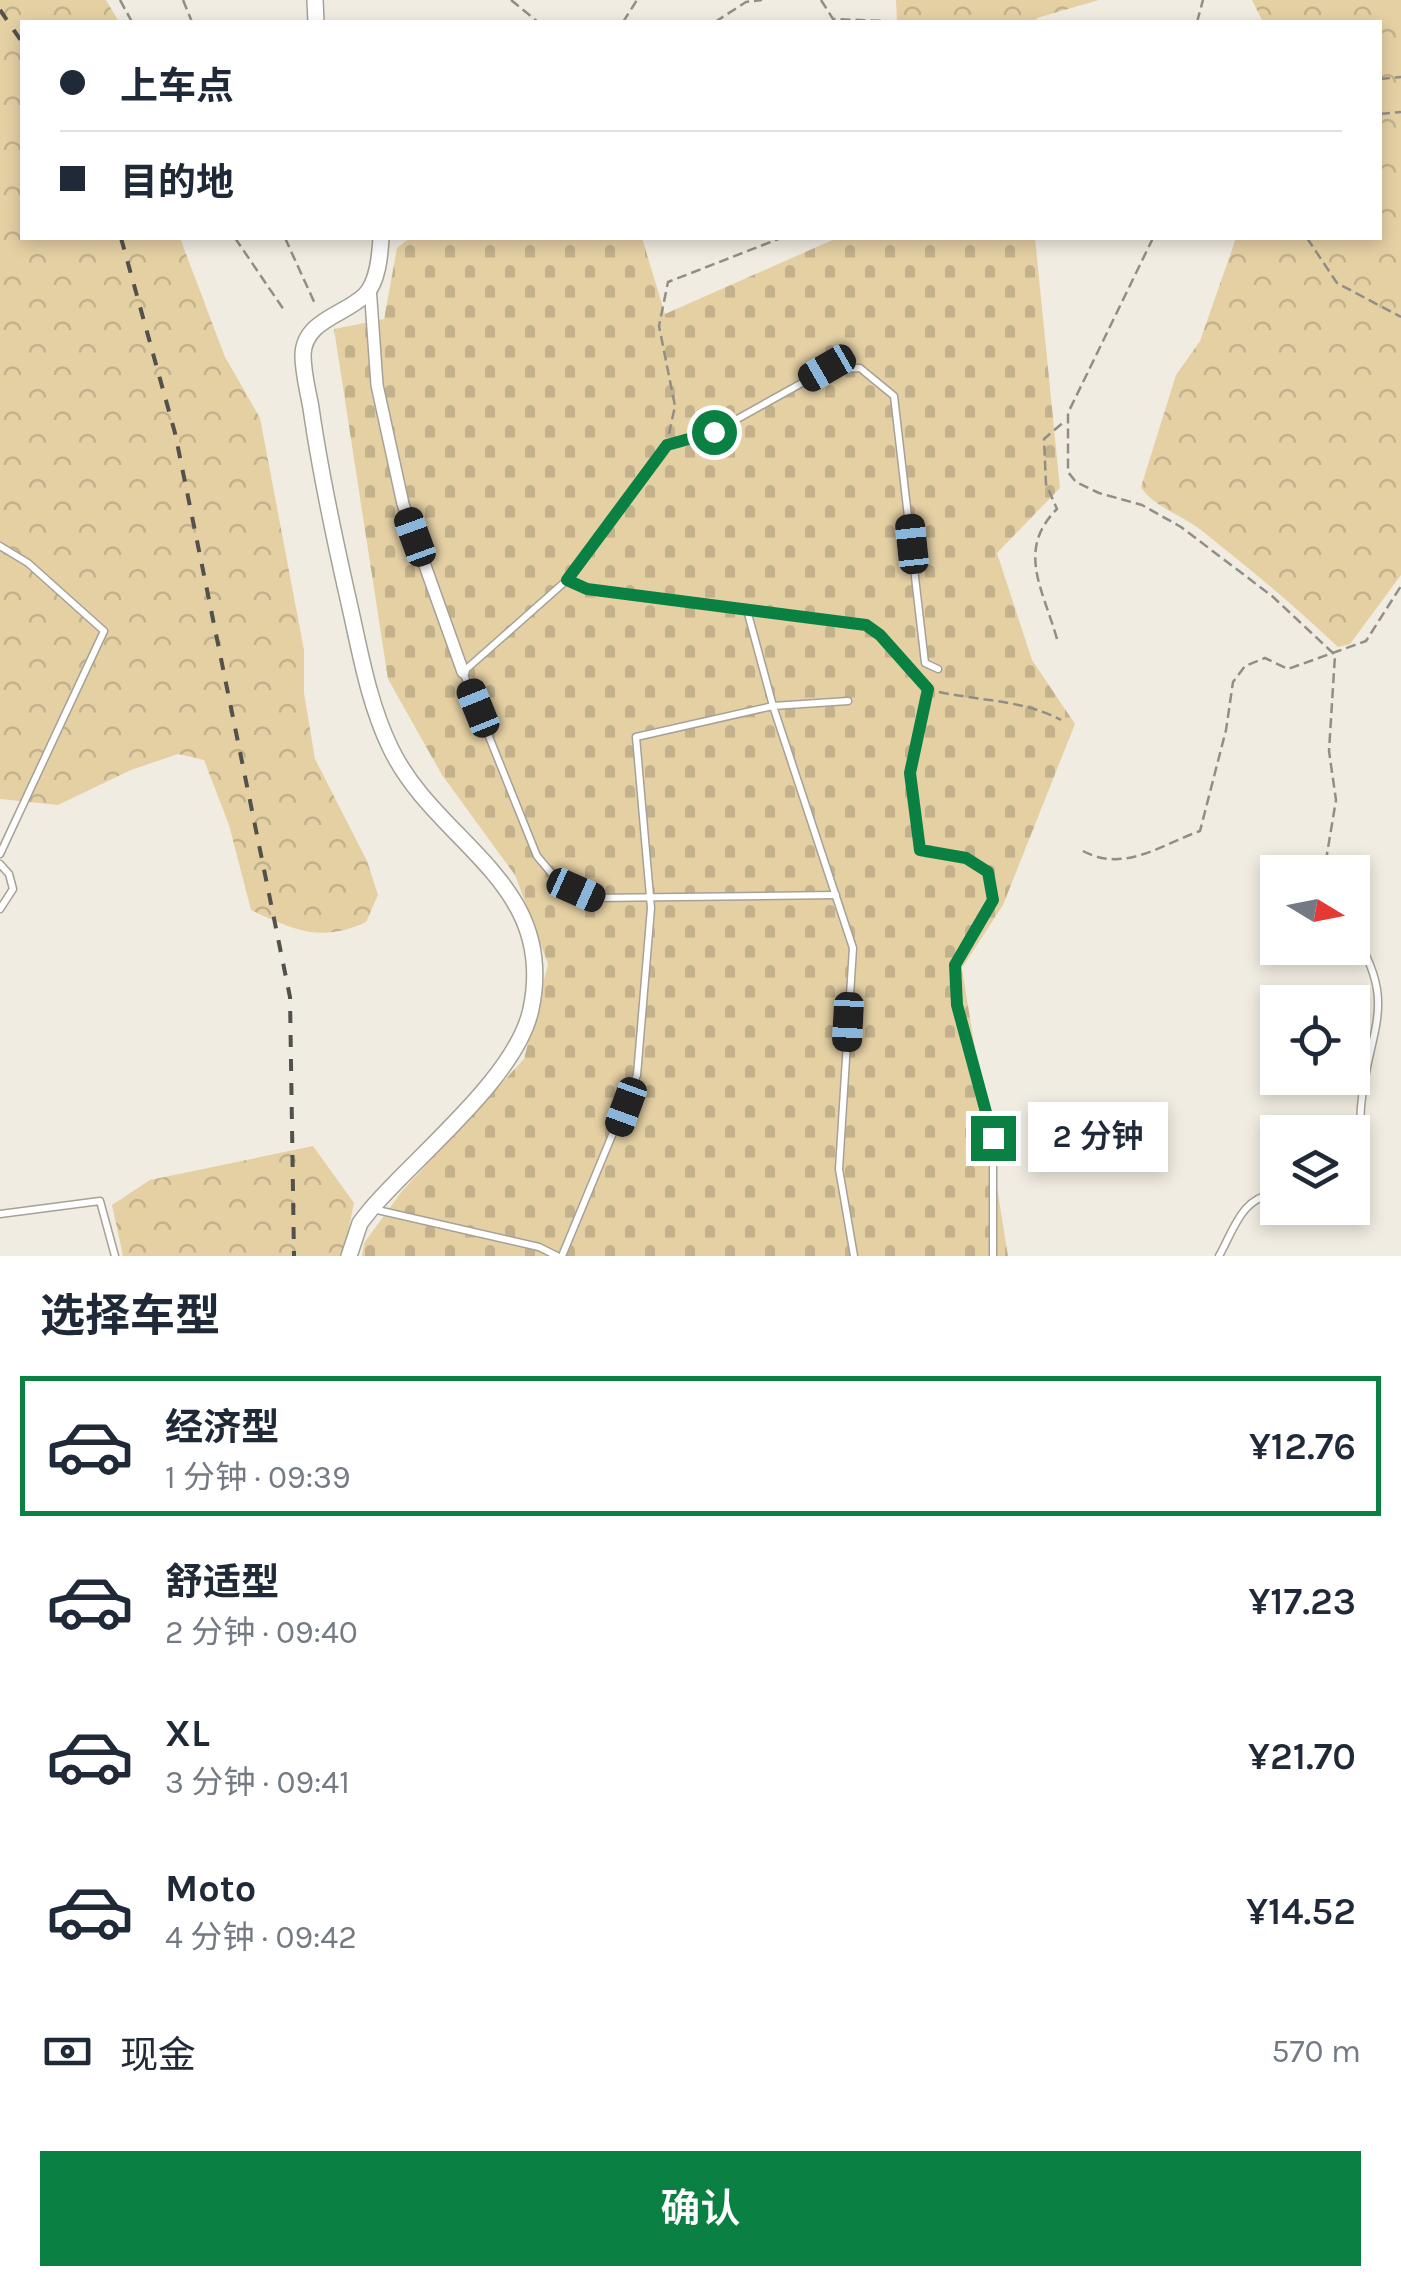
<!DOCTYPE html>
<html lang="zh">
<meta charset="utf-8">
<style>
body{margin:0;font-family:Karla,"Noto Sans SC",sans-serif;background:#f6f6f7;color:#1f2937;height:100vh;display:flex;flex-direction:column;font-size:38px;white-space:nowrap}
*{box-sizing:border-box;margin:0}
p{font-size:32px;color:#747a83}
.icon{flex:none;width:55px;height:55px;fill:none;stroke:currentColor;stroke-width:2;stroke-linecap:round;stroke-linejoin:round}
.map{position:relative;height:1256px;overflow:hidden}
.panel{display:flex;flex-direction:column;background:#fff;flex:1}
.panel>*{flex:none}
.hud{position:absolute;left:20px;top:20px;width:1362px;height:220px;border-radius:0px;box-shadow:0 5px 15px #0003;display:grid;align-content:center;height:220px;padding:0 40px;background:#fff}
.needle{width:65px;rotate:100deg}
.buttons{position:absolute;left:1260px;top:855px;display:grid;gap:20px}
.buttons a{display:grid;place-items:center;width:110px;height:110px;border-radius:0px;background:#fff;box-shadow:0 5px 15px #0003;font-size:50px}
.end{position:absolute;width:45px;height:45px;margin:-22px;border:12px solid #0b8043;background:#fff;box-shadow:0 0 0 5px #fff}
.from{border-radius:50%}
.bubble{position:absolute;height:70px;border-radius:0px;background:#fff;box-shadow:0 5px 15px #0003;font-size:32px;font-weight:600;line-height:70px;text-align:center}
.car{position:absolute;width:30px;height:60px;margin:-30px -15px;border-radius:12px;box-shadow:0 0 8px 2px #0007;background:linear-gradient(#222 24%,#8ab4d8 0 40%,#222 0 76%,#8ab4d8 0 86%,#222 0)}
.hud b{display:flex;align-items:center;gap:35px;height:95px;font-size:38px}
.hud b+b{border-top:2px solid #e0e1e3}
.hud i{width:25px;height:25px;background:#1f2937}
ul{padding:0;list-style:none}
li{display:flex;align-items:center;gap:30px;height:140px;margin:0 20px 15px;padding:0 20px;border:5px solid transparent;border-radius:0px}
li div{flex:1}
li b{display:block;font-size:38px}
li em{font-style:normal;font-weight:600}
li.on{border-color:#0b8043}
li>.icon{width:90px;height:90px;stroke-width:1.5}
h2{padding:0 40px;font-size:45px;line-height:120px}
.pay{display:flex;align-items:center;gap:25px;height:110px;padding:0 40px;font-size:38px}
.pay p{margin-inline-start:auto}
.primary-button{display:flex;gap:20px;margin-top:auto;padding:20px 40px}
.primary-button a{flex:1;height:115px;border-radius:0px;background:#0b8043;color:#fff;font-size:40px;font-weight:600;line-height:115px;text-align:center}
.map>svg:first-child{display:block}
.forest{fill:url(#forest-crowns)}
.cemetery{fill:url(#cemetery-stones)}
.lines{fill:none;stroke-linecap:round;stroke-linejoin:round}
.service-casing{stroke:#a6a197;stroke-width:9}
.minor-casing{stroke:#a6a197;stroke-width:14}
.tertiary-casing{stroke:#a6a197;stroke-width:18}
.path{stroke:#928e86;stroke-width:2.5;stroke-dasharray:10 5;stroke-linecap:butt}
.service{stroke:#fff;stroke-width:6}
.minor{stroke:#fff;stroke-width:11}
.tertiary{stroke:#fff;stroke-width:15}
.rail{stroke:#53514b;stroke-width:4;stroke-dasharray:12 12;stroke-linecap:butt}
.route{stroke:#0b8043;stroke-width:12}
</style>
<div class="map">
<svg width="1401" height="1256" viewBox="0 0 1401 1256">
<defs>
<pattern id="forest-crowns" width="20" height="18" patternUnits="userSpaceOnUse" patternTransform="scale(2.5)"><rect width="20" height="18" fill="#e5d0a4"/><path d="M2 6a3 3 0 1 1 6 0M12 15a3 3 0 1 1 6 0" fill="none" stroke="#c3b18c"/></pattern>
<pattern id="cemetery-stones" width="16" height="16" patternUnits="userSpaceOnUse" patternTransform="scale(2.5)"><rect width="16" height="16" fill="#e5d0a4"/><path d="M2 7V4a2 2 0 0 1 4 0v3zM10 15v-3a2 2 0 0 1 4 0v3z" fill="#c3b18c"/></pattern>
</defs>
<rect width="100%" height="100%" fill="#f1ece1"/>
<!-- forest -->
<g class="forest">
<path d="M 0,0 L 106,0 L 119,22 L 22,22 L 22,238 L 180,238 L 225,357 L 260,418 L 304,650 L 304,693 L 315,759 L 367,861 L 378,895 L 366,922 C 321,943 294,930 251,910 L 229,825 L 204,760 L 178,754 L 131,770 L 58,805 L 0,799 Z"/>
<polygon points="896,0 1099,0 1037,18 1036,22 897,22"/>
<path d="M 1252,0 L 1401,0 L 1401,575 L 1350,644 L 1338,647 C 1295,606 1249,568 1202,531 C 1183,515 1153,507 1141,487 L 1176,375 L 1200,341 L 1236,238 L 1380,238 L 1380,22 L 1263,22 Z"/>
<polygon points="313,1146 354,1203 343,1256 123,1256 112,1205 150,1180"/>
</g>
<!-- cemetery -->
<polygon class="cemetery" points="410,238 642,238 665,314 837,238 1035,238 1060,488 997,553 1032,660 1075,724 1003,905 962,968 1008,1256 362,1256 364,1243 402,1191 524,1059 548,964 515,875 442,775 388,679 334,329 384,319 397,248"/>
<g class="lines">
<defs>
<g id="service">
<polyline points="0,546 28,563 104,631 0,854"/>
<polyline points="567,580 463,672 537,856 558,881 595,898 836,895"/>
<polyline points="747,610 773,706 853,948 839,1169 854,1256"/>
<polyline points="938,669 925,663 894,396 860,368 827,369 714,432 667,445 567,580 587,589 866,625 880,635 928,689 910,773 920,850 966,858 988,872 993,900 955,965 957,1005 993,1138 993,1256"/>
<polyline points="0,864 9,874 13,889 0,909"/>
<path d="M 1352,931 C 1401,1006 1367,1030 1361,1107 C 1359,1127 1365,1143 1352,1160"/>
<polyline points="373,1209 539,1247 557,1256"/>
<polyline points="0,1214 100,1201 115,1256"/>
<polyline points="562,1256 637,1075 651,908 636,737 773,706 848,701"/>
<path d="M 1219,1256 C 1234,1230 1241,1196 1278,1193"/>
</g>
<polyline id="minor" points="370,286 377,385 403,504 463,672"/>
<g id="tertiary">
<polyline points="315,0 316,22"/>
<path d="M 349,1256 L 360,1223 L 371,1209 C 416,1156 517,1077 531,1009 C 558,881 435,843 390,747 C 367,699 359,645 347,594 C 333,532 320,471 311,408 C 308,391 303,373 303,355 C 304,320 345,315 365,295 C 378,282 380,255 381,238"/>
</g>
</defs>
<!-- service casing -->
<use href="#service" class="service-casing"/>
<!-- minor casing -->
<use href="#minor" class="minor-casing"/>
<!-- tertiary casing -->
<use href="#tertiary" class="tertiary-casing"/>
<!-- path -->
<g class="path">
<polyline points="120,0 132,22"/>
<polyline points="183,0 192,22"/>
<polyline points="511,0 538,22"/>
<polyline points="821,0 833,19 886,21"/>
<polyline points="623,22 637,0"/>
<polyline points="715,22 746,2 762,0"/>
<polyline points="1197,22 1203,0"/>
<polyline points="1380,79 1401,77"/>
<polyline points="1380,114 1401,112"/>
<polyline points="235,238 284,310"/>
<polyline points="285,238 316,306"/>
<polyline points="1153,238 1068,413 1068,472 1076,482 1099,493 1142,505 1181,527 1272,596 1335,655 1329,751 1336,800 1324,872"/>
<polyline points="1307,238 1337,283 1401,317"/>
<polyline points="669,434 675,406 659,326 668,282 781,238"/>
<path d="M 1057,639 C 1043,589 1016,550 1057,509 L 1046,484 L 1044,439 L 1065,421"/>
<path d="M 939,692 C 981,701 1024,700 1061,720"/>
<path d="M 1083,851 C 1124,873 1161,845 1200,831 L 1226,730 L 1233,682 L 1245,666 L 1265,658 L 1288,669 L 1366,641 L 1401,586"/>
</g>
<!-- service -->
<use href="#service" class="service"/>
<!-- minor -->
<use href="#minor" class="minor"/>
<!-- tertiary -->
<use href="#tertiary" class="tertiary"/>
<!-- rail -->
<g class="rail">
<polyline points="0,10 22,42"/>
<polyline points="121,238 175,433 290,997 294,1256"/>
</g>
</g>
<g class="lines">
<!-- route -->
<polyline class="route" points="714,432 667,445 567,580 587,589 866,625 880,635 928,689 910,773 920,850 966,858 988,872 993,900 955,965 957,1005 993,1138"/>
</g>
</svg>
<div class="buttons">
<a><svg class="needle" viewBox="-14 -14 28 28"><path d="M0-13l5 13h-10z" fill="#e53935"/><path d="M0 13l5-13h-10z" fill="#747a83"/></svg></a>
<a><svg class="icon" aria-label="locate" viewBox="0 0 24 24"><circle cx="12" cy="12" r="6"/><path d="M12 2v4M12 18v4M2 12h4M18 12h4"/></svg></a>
<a><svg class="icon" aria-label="layers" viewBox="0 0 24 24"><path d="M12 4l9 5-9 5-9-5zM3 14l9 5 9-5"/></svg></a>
</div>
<i class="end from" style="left:714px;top:432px"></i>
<i class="end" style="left:993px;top:1138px"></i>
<div class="bubble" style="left:1028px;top:1102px;width:140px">2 分钟</div>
<i class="car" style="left:827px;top:368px;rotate:240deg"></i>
<i class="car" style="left:415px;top:537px;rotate:340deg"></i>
<i class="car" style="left:912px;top:544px;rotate:354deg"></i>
<i class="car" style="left:478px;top:708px;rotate:338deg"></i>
<i class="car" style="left:576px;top:890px;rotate:114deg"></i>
<i class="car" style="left:848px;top:1022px;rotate:183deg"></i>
<i class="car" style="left:626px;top:1107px;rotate:200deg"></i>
<div class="hud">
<b><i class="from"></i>上车点</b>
<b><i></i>目的地</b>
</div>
</div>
<section class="panel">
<h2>选择车型</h2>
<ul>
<li class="on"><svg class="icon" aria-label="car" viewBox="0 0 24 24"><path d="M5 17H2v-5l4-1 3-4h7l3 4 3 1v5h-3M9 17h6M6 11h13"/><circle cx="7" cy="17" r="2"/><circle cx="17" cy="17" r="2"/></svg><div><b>经济型</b><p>1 分钟 · 09:39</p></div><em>¥12.76</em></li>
<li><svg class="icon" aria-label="car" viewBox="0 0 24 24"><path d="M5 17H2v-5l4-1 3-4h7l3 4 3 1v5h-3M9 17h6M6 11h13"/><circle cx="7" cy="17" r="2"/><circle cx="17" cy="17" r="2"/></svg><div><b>舒适型</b><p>2 分钟 · 09:40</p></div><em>¥17.23</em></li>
<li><svg class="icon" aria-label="car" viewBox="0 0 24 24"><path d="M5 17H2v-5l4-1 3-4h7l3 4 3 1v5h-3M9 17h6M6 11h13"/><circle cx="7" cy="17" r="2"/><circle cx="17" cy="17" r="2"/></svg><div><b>XL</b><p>3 分钟 · 09:41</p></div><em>¥21.70</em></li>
<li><svg class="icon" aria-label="car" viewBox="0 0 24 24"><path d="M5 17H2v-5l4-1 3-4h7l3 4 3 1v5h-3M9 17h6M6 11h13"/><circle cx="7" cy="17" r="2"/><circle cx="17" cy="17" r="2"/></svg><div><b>Moto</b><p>4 分钟 · 09:42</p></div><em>¥14.52</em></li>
</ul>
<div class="pay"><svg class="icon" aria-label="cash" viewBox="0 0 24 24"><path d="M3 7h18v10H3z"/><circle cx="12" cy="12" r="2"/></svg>现金<p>570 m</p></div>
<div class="primary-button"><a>确认</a></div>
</section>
